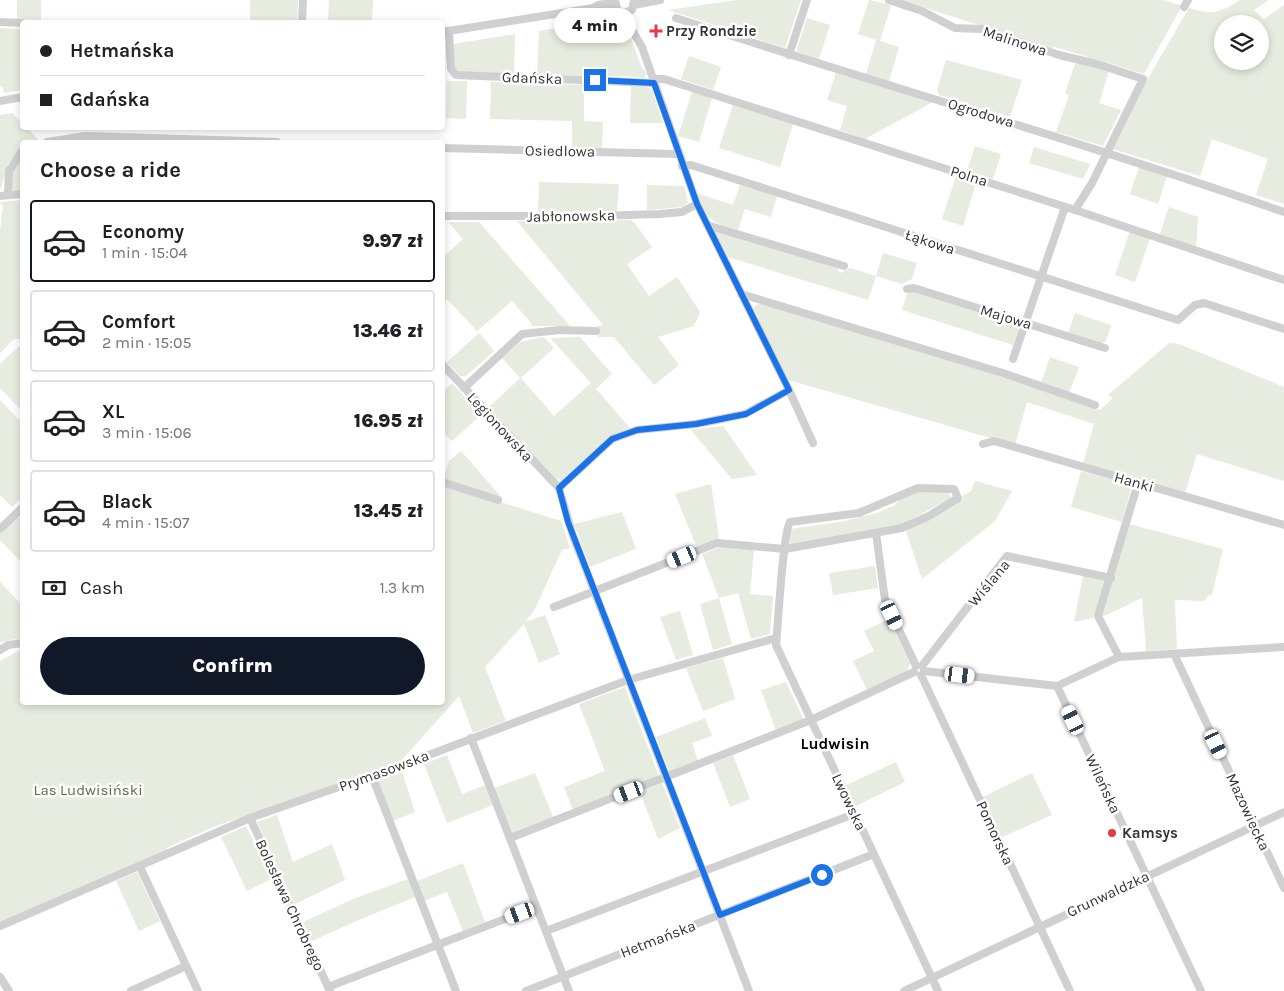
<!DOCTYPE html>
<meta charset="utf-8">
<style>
body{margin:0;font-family:Karla,sans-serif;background:#f6f6f6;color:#202124;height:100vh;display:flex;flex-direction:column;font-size:19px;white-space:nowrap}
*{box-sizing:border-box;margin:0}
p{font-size:16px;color:#757577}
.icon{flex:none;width:28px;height:28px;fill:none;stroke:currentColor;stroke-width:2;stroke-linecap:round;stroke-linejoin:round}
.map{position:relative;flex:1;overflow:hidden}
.details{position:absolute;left:20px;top:140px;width:425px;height:565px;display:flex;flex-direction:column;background:#fff;border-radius:5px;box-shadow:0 2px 8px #0003}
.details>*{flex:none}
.banner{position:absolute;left:20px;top:20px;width:425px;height:110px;border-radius:5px;box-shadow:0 2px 8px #0003;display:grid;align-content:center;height:110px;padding:0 20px;background:#fff}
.tools{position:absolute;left:1214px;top:15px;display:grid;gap:10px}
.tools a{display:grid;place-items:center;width:55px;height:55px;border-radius:50%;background:#fff;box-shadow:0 2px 8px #0003;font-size:25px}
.end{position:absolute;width:22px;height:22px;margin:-11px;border:6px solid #1a73e8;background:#fff;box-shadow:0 0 0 2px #fff}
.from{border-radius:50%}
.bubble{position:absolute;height:35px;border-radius:18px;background:#fff;box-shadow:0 2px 8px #0003;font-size:16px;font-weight:800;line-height:35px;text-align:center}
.car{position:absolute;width:15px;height:30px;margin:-15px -8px;border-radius:6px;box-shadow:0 0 4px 1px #0007;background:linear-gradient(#fff 24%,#345 0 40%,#fff 0 76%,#345 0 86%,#fff 0)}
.banner b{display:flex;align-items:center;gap:18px;height:48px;font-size:19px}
.banner b+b{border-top:1px solid #e0e0e0}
.banner i{width:12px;height:12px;background:#202124}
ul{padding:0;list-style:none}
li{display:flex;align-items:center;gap:15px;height:82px;margin:0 10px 8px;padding:0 10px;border:2px solid #e0e0e0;border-radius:5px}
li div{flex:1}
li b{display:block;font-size:19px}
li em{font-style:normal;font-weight:800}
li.on{border-color:#111827}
li>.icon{width:45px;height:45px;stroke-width:1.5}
h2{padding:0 20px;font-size:22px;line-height:60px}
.pay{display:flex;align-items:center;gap:12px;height:55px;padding:0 20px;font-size:19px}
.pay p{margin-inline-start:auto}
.cta{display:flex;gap:10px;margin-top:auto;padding:10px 20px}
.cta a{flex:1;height:58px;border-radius:30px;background:#111827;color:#fff;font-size:20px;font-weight:800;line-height:58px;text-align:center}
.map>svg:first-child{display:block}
.green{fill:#e6ecdf;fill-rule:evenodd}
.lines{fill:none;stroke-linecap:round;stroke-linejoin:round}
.minor{stroke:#d0d0d0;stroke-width:8}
.route{stroke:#1a73e8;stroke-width:6}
.poi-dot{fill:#e63946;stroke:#fff;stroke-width:2}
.labels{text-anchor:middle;stroke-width:5;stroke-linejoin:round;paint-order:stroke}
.poi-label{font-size:15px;font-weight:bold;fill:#333;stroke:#fff;text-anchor:start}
.street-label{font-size:15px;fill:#333;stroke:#fff}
.park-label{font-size:15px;fill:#56703f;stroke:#fff}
.neighbourhood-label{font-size:16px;font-weight:bold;fill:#000;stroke:#fff}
</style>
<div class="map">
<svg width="1284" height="991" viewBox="0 0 1284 991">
<rect width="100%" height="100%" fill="#fff"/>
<!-- green -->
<g class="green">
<polygon points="17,0 41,0 41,20 17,19"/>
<polygon points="250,0 298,0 297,22 250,22"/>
<polygon points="329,0 373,0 372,22 328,22"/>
<polygon points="736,0 801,0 785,48 668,10"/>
<polygon points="869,0 891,5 880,41 899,47 889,81 866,74 876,40 858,34"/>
<polygon points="901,0 1164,0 1182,6 1144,74 1055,47 1050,48"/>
<path d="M 1240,0 L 1269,0 L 1254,10 L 1264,19 L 1284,5 L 1284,204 L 1256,195 L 1268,159 L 1212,139 L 1200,176 L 1112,149 L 1133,104 L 1189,8 C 1214,15 1217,14 1240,0 ZM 1222,24 L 1260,24 L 1260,61 L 1222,61 Z"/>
<polygon points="807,18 830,25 819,59 796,52"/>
<polygon points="610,19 628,31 641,66 647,74 644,78 624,76 537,75 539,31"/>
<polygon points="0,28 22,29 22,90 4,93 3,87 0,86"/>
<polygon points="515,34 514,74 457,72 454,68 453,44"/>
<polygon points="689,56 721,67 713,90 681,79"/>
<polygon points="946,60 1022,80 1010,117 939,95 937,90"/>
<polygon points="1076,61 1109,71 1099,103 1121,110 1103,146 1056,132 1069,95 1065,93"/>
<polygon points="836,73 933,102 865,139 840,130 847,106 827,100"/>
<polygon points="447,81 467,81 466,119 446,118"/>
<polygon points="491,82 584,85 584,121 603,122 602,150 572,148 572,121 490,119"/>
<polygon points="631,86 648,87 652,90 663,123 630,123"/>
<polygon points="692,92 712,98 699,142 678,136"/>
<polygon points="733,105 793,124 780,167 719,148"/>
<polygon points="12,113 22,123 22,128 27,128 38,139 31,142 22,142 22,147 8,164 0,191 0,115"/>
<polygon points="975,146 1001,154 993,179 967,171"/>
<polygon points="1034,147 1090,164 1083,179 1029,163"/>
<polygon points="22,157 22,193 17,193 10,188 12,172"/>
<polygon points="1139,167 1167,176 1158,204 1130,194"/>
<polygon points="956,176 976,183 963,226 942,219"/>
<polygon points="539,182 619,184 617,211 538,212"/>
<polygon points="647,185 684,186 688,202 683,207 647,210"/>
<path d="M 740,185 L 777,196 L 771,217 L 745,209 L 738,230 C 711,222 706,220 696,193 L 733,205 Z"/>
<polygon points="22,200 22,339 14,339 0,353 0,230 3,206 0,202"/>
<polygon points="1169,207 1198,217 1196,249 1159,236"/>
<polygon points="630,220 634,222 652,247 627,264 649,296 677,277 700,312 694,326 658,337 679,365 654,385 614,337 598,337 597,326 603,325 517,221"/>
<polygon points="448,222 479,222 570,326 531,326 531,323 512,301 477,331 447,299 443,303 443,257 463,239"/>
<polygon points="716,229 837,267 840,273 850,268 876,276 883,253 917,263 912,279 902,284 876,276 868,300 728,257 714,231"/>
<polygon points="1130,231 1150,238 1135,282 1115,275"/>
<polygon points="913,291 1016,323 1019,328 1013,345 902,310 907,294"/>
<polygon points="761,302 1002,376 1100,410 1113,398 1108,395 1169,343 1179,344 1284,387 1284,481 1197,454 1185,493 1083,464 1094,424 1027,402 1015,445 788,380 756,317 759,318 753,308"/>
<polygon points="1075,313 1111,325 1106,341 1100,344 1068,334"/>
<polygon points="479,333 494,351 466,376 460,376 447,362"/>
<polygon points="544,337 554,348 521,378 554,416 591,383 550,338 580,337 612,374 596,389 630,428 608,437 561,480 554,479 489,407 520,378 502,358 520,342"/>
<polygon points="18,347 22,347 22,411 0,388 0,364"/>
<polygon points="1050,357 1079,367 1069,393 1041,383"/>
<polygon points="452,383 481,415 452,441 442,431 443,392"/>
<polygon points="0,400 22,423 22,500 18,501 12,507 0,495"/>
<polygon points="723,426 757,475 732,479 691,430"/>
<polygon points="461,451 503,499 443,480 449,461"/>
<polygon points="1081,471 1129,484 1131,489 1122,522 1071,507"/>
<polygon points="975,481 1012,491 995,521 922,579 906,531 963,499 962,496 971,491"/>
<polygon points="443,484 561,521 570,548 562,550 534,611 525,622 545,615 560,654 539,663 524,624 485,667 506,721 473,733 459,696 401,761 216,826 166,848 168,852 0,924 0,661 22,649 22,702 442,702"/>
<polygon points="711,484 719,539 697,548 675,494"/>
<polygon points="915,490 947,490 951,498 903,524 790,544 790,529 840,522 877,513 895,505 901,498"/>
<polygon points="622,512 636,549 590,567 574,524"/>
<polygon points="17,518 22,518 22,563 0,540 0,534"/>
<polygon points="1129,524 1223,549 1212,595 1207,596 1205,601 1175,600 1177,649 1146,651 1142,598 1102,617"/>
<polygon points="720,547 754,550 750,594 773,596 770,634 751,639 738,593 719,598 732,644 713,650 700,604 719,598 702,554"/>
<polygon points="875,566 878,588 833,595 829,573"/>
<polygon points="1083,576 1105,580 1093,618 1074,622"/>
<polygon points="0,582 22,605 22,638 0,642"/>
<polygon points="680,611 693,655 676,660 660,617"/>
<polygon points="889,619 910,663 907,671 867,690 853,661 874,651 864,631"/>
<polygon points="723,658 735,699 703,711 686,668"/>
<polygon points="786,682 804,720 776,731 761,690"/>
<polygon points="625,687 659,776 573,810 564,787 605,771 579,704"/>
<polygon points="705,718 712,736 692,743 698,761 669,772 656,737"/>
<polygon points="447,755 462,794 485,785 493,805 447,823 424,764"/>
<polygon points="733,755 750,799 730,807 713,763"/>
<polygon points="896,762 905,782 856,806 846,785"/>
<polygon points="402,772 415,812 393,821 378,781"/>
<polygon points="535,773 553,817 512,833 494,788"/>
<polygon points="1032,773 1052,815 1002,837 983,797"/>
<polygon points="662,783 680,828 658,839 640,792"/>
<polygon points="277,815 293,862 332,844 345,880 295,904 257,822"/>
<polygon points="246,826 271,879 247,891 221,837"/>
<polygon points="463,863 485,922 463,931 447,892 424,901 417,881"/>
<polygon points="137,872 160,921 139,931 116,881"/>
<polygon points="408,879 415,897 361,919 312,941 303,922 353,899"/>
</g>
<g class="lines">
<!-- minor -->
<g class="minor">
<polyline points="615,0 617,10 624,13 632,10 634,0"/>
<polyline points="889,0 922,11 955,28 983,29 1059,55 1097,64 1143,79 1092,183 1075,210"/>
<polyline points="634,5 660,0"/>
<polyline points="1184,7 1188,0"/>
<polyline points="593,8 599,10 616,9"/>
<polyline points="627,13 629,25 642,47 697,204 789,390 813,443"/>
<path d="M 676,18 C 879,84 1083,142 1284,212"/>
<polyline points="0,22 22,23"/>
<polyline points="302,22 303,0"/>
<polyline points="449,31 451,69 456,75 654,83"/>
<polyline points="442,32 593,8 598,5 614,2"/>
<polyline points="789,55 807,0"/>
<polyline points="653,79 664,79 1075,210 1284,280"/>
<polyline points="0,101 22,97"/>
<polyline points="47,142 86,136 277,142"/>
<polyline points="442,148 677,154"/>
<polyline points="682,166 691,165 1178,320 1195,305 1204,303 1284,329"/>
<polyline points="8,195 9,171 22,151"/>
<polyline points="0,196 22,194"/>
<polyline points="442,216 597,216 660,214 682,212 697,204"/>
<polyline points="707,225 844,266"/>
<polyline points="907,289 914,288 1105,348"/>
<polyline points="741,294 1003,373 1095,405"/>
<polyline points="1013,359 1065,207"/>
<polyline points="442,364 559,488"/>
<polyline points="464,388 522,334 560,330 596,331"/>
<polyline points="983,444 994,441 1284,525"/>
<polyline points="442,482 498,500"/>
<polyline points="559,488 573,536 749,991"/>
<polyline points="559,488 612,439 637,430 696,424 745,414 789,390"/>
<polyline points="0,529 22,508"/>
<polyline points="876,533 885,600 916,666"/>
<path d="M 554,607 L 717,543 L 785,549 L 902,528 L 929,516 L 958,498 L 954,489 L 918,488 L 859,513 L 790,522 C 783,532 778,625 776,645 L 938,991"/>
<polyline points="0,650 8,645 22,643"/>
<polyline points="1174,654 1284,888"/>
<polyline points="1119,657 1098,616 1138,483"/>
<polyline points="922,666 1007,556 1111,578"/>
<polyline points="924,671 1057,686 1119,657 1284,647"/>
<polyline points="921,675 1070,991"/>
<polyline points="1057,686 1201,991"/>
<polyline points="471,738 569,991"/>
<polyline points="372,776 456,991"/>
<polyline points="250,818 330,991"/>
<polyline points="510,838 811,720 914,672"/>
<polyline points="140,867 198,991"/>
<polyline points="0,926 250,818 402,765 628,680 776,638"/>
<polyline points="546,931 854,814"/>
<polyline points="0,977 9,991"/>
<polyline points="328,987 536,907"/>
<polyline points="131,991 186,966"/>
<polyline points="526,991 874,854"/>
<polyline points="904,991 1284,812"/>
</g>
</g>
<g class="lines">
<!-- route -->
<polyline class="route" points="595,80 654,83 697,204 789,390 746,414 696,424 637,430 612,439 559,488 568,522 720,915 822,875"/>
</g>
<!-- markers -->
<g class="poi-dot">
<path d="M653.5 23.5h5v5h5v5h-5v5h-5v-5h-5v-5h5z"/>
<circle cx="1112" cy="833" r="5"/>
</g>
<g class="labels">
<!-- poi labels -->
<g class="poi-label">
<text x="666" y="36">Przy Rondzie</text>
<text x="1122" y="838">Kamsys</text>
</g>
<!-- street labels -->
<g class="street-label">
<text transform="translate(1015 41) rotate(18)" y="5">Malinowa</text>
<text transform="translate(532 78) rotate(2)" y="5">Gdańska</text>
<text transform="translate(981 113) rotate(17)" y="5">Ogrodowa</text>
<text transform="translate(560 151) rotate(1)" y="5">Osiedlowa</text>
<text transform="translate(969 176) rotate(18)" y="5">Polna</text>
<text transform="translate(571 216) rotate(-1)" y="5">Jabłonowska</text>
<text transform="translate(930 242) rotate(18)" y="5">Łąkowa</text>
<text transform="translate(1006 317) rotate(17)" y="5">Majowa</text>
<text transform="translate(500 427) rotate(47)" y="5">Legionowska</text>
<text transform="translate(1134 482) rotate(16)" y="5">Hanki</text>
<text transform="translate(989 583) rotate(-50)" y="5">Wiślana</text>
<text transform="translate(384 771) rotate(-20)" y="5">Prymasowska</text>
<text transform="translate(1103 784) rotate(65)" y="5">Wileńska</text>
<text transform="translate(849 802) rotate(65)" y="5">Lwowska</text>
<text transform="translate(1248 812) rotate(65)" y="5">Mazowiecka</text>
<text transform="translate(995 833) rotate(65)" y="5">Pomorska</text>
<text transform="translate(1108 894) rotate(-25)" y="5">Grunwaldzka</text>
<text transform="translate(290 905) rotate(65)" y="5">Bolesława Chrobrego</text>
<text transform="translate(658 939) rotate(-21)" y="5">Hetmańska</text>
</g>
<!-- park labels -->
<g class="park-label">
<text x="88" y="795">Las Ludwisiński</text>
</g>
<!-- neighbourhood labels -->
<g class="neighbourhood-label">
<text x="835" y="749">Ludwisin</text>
</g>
</g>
</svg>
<div class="tools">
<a><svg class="icon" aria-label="layers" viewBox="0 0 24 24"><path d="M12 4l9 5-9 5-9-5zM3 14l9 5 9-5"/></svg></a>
</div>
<i class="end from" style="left:822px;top:875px"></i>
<i class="end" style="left:595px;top:80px"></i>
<div class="bubble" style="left:554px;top:8px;width:82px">4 min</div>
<i class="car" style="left:682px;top:557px;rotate:248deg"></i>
<i class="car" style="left:892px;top:615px;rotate:155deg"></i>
<i class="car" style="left:960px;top:675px;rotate:97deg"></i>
<i class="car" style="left:1073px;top:720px;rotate:335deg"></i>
<i class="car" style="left:1216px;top:744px;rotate:155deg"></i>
<i class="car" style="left:629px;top:792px;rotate:249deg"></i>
<i class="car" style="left:520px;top:913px;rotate:250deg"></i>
<div class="banner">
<b><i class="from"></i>Hetmańska</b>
<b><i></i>Gdańska</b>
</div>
<section class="details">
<h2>Choose a ride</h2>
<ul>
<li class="on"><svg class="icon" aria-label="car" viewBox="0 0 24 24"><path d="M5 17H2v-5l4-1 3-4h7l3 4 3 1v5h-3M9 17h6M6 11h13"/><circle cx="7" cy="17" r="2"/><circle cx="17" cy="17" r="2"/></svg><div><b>Economy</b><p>1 min · 15:04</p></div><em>9.97 zł</em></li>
<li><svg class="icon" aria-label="car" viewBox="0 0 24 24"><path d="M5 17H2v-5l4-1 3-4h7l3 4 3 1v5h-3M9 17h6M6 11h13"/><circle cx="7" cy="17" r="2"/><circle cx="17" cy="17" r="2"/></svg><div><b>Comfort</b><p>2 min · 15:05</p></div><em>13.46 zł</em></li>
<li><svg class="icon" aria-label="car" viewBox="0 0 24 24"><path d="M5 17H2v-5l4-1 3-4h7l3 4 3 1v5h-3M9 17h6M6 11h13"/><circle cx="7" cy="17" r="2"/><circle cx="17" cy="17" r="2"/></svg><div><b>XL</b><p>3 min · 15:06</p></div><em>16.95 zł</em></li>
<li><svg class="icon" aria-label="car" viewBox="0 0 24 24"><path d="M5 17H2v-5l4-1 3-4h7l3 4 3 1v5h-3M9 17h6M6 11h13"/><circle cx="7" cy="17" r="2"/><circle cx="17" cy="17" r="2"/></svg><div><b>Black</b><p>4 min · 15:07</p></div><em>13.45 zł</em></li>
</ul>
<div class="pay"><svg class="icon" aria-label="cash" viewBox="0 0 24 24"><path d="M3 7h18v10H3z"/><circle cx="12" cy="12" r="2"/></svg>Cash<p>1.3 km</p></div>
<div class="cta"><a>Confirm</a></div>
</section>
</div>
